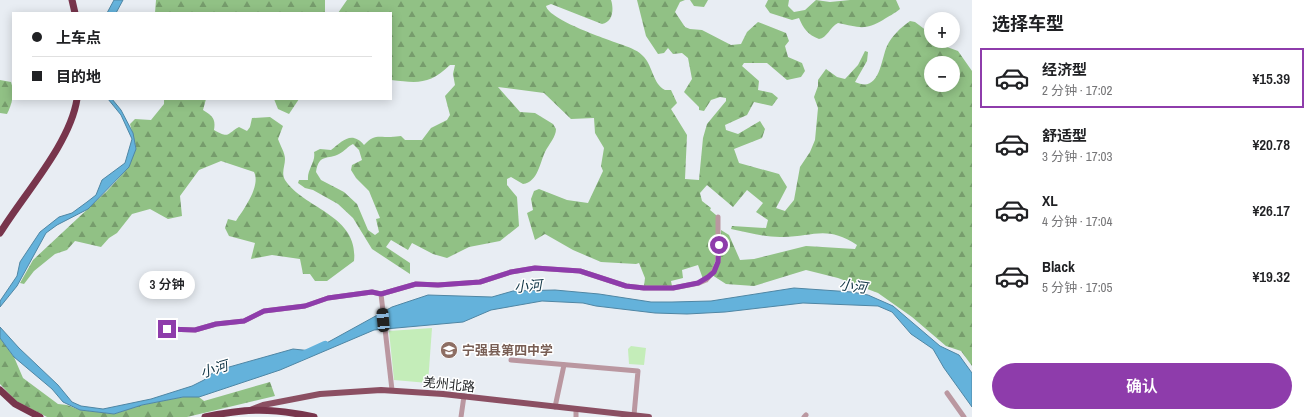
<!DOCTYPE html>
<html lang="zh">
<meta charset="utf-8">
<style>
body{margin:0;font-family:"Archivo Narrow","Noto Sans SC",sans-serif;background:#f2f2f2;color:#202124;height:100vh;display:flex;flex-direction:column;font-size:15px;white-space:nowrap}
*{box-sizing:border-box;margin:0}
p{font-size:13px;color:#757577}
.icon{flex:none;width:22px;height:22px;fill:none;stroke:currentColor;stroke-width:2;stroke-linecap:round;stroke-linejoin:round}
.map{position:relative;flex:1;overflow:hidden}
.side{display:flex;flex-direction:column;background:#fff;width:340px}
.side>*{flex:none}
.guide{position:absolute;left:12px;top:12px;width:380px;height:88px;border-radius:0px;box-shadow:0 2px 10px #0003;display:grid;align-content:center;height:88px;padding:0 20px;background:#fff}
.controls{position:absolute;left:924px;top:12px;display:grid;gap:8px}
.controls a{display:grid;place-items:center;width:36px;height:36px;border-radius:50%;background:#fff;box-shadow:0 2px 10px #0003;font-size:20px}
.end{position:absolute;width:18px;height:18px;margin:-9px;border:5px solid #8e3cab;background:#fff;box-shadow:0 0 0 2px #fff}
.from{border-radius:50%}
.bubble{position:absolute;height:28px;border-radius:14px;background:#fff;box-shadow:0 2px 10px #0003;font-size:13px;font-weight:600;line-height:28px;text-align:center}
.car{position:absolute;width:12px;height:24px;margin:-12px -6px;border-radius:5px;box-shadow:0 0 3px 1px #0007;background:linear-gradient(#222 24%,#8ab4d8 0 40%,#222 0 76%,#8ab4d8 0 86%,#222 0)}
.guide b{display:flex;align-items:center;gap:14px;height:38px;font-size:15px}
.guide b+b{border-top:1px solid #e0e0e0}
.guide i{width:10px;height:10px;background:#202124}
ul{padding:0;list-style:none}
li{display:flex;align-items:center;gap:12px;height:60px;margin:0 8px 6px;padding:0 12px;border:2px solid transparent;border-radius:0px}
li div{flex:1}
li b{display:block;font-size:15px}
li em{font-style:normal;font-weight:600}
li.active{border-color:#8e3cab}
li>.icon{width:36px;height:36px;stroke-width:1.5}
h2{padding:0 20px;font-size:18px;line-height:48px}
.button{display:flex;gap:8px;margin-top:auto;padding:8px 20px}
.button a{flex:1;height:46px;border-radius:24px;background:#8e3cab;color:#fff;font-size:16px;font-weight:600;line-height:46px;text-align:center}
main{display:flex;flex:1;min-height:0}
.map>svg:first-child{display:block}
.forest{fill:url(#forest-firs);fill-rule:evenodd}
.park{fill:#c4edb9}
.water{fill:#64b2db;stroke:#4f86a4}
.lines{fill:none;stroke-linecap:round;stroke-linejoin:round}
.river{stroke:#64b2db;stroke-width:8}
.minor{stroke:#ba97a0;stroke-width:5}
.major{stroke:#8b4f62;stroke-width:6}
.highway{stroke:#78354c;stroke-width:7}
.route{stroke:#8e3cab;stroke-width:5}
.labels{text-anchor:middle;stroke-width:3;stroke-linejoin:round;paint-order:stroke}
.education-label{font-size:13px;font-weight:bold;fill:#785e54;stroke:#fff;text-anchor:start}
.street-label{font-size:13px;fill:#1e2022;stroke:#fff}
.water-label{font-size:14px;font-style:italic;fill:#103445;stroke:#fff}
</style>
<main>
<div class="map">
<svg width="972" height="417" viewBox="0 0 972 417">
<defs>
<pattern id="forest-firs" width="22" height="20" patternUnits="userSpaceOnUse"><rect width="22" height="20" fill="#91c185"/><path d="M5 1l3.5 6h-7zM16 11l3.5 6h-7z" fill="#769c6c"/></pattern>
</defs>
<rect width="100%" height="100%" fill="#e8edf3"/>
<!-- forest -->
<g class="forest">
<polygon points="156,0 325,0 325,13 155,13"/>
<path d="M 347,0 L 611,0 C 614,9 613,22 602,24 L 551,4 L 546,6 C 549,20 609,40 623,45 C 631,48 639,51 644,57 C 653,67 653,84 665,90 L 671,90 L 677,103 L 671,109 L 687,135 L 685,179 L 699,180 L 703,138 L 707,124 L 726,101 L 726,98 L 720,97 L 711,100 L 704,111 L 699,110 L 699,107 L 684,92 L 692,79 L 688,58 L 682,53 L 673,54 L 668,48 L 664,53 L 658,54 L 646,36 L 637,0 L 685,0 L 680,2 L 675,12 L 685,27 L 690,29 L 702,30 L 731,45 L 741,44 L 747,32 L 758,22 L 786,33 L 789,41 L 785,46 L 788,57 L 802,63 L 805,71 L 801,77 L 787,80 L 767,63 L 744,63 L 742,66 L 759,81 L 758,90 L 772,93 L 778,98 L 772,106 L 754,102 L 747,115 L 725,125 L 726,130 L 738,134 L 760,121 L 765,129 L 762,138 L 734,149 L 739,163 L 779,174 L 787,187 L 776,208 L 785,211 L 794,200 L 800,167 L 810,152 L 815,140 L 818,108 L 814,97 L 818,86 L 818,80 L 826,69 L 837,77 L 845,79 L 858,65 L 865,51 L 868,52 L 867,61 L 855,82 C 880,94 881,59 887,46 C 892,36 900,28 910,21 L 915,22 L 931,34 L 931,41 L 940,41 L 947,47 L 958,51 L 972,71 L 972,366 L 961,351 L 946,346 L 912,317 L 878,293 L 838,278 L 806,270 L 754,286 L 726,284 L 712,275 L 720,263 L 721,230 L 729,235 L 740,260 L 754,259 L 806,246 L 855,249 L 857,245 C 825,224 812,238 780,237 C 764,237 747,232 731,229 L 732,226 L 766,228 L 768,220 L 756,212 L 763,203 L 747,190 L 733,207 L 707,185 L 700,193 L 702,201 L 711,208 L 710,210 L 716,215 C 716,236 723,266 703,279 L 698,265 L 682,270 L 683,278 L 671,281 L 672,286 L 644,286 L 645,278 L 639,263 L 636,264 L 601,262 L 573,250 L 545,234 L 535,240 L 527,213 L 533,210 L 531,199 L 534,191 L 539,189 L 567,200 L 588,203 L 603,171 L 601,166 L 604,148 L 595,133 L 594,118 L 571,119 L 544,93 L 498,87 L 520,112 L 535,113 L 553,124 L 556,129 C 556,137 549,144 545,152 C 540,162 538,182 523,184 L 511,177 L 507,179 L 507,185 L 517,197 L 519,226 L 500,241 L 469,247 L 447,258 L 433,254 L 412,243 L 408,250 L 391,240 L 386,247 L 410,263 L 410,274 L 372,249 L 353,218 L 338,204 L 313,190 L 305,188 L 298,183 L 299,180 L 308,180 C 307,169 316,162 314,152 L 320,149 L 331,150 C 342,142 351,130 364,145 C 374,134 378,137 391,137 C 395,137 398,136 401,136 L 405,140 L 422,140 L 431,128 L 447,120 L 450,115 L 445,96 L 455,85 L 453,74 L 455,65 L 450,65 C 429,85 418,83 391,80 L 391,13 L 338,13 ZM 931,63 L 953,63 L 953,85 L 931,85 ZM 353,144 L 359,150 L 362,160 L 352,165 L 351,170 L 356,178 L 369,191 L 380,218 L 376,219 L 379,232 L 375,235 L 368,230 L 357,204 L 344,192 L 321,180 L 316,172 C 319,153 328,160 339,154 C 345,151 348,146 353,144 Z"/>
<polygon points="690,0 708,0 704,7 694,6"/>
<path d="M 768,0 L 789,0 L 788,6 L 794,12 L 805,10 L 816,0 L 830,2 L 850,0 L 896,0 L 900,9 C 894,14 889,16 883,20 C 865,31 858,27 838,23 C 830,27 827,38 819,39 C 808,35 803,28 799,18 L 792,20 L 770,13 L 765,6 Z"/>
<path d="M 0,80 L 11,82 C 15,93 12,104 7,114 L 0,113 Z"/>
<path d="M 164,99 L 206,99 L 203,110 C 212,116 216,118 214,130 C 230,139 226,134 239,127 L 247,131 L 250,127 L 252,118 L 270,117 L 283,126 L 278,139 C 280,145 285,153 285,159 C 285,166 281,173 285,180 C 304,209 359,215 354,261 L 327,281 L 315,281 L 310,274 L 303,274 L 300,259 L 272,255 L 251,259 L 255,243 L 229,236 L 225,228 L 228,219 L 236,221 C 244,209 261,186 254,172 L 221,161 L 199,170 L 180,196 L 182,216 L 168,219 L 150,209 L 132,214 L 117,233 L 109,238 L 101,247 L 75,241 L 67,250 L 55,254 L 34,271 L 24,284 L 20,283 L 33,260 L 107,191 L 129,167 L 136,147 L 130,124 L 135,119 L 151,120 L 164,104 Z"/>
<polygon points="274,99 299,99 289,114 278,109"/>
<polygon points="0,338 14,357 23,378 58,404 67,405 80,410 114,414 142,405 183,397 199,397 204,401 270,382 275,396 187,417 47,417 16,401 0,384"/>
</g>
<!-- park -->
<g class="park">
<polygon points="432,328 428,383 394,380 389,331"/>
<polygon points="631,346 646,348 644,365 629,364 628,349"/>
</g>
<!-- water -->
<g class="water">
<polygon points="114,0 123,0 116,13 107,13"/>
<polygon points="108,99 112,99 121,110 133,133 136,149 129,167 88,209 57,225 46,233 17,286 0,307 0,301 17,276 20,262 40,232 59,217 72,213 87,202 96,195 102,180 125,163 132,139 121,115"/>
<polygon points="794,288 852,292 868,295 893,306 940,346 959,355 972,373 972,407 944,368 933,349 911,334 892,312 878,306 803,303 725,312 687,314 655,313 596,306 583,303 542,301 491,310 463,322 374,330 280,370 199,397 183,397 142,405 114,414 80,410 63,402 52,389 14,357 0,338 0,327 19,348 58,385 72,402 81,406 103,409 151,399 192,386 204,380 215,371 293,349 312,351 392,307 428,295 492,297 513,291 555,290 599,294 651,302 672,302 711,301"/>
</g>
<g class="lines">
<!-- river -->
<polyline class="river" points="301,356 325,345"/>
<!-- minor -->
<g class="minor">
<polyline points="381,294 392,390"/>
<polyline points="167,329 195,330 216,324 244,321 264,311 305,306 328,298 372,292 381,294 416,284 438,285 480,282 511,272 535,268 580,271 626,286 644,288 673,288 699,283 706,280 713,272 718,262 718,217"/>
<polyline points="511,360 638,371 634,415"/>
<polyline points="947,393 964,417"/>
<polyline points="555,407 564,365"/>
<polyline points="461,417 464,396"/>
<polyline points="576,417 576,409"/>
<polyline points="804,417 806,415"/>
</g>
<!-- major -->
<polyline class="major" points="250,410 263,405 320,394 381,390 443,394 649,417"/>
<!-- highway -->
<g class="highway">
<polyline points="72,0 75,13"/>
<path d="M 0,233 C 24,194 70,144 77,99"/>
<polyline points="0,390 15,404 40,417"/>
<path d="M 205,417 C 247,408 272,408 314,417"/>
</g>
</g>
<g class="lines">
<!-- route -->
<polyline class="route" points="167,329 195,330 216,324 244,321 264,311 305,306 328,298 372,292 381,294 416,284 438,285 480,282 511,272 535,268 580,271 626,286 644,288 673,288 698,283 708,277 714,272 718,262 719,245"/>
</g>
<!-- icons -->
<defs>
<symbol id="school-disc" viewBox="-11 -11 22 22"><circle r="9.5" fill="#8d6e63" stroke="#fff"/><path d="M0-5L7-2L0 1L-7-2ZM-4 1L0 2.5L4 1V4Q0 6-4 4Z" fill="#fff"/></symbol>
</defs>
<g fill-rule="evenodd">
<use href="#school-disc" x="439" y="340" width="20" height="20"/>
</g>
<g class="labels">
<!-- education labels -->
<g class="education-label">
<text x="462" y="355">宁强县第四中学</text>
</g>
<!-- street labels -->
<g class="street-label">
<text transform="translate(449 384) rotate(6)" y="5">羌州北路</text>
</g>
<!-- water labels -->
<g class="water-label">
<text transform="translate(528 286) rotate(-4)" y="5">小河</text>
<text transform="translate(853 286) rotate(8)" y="5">小河</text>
<text transform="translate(214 369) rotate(-17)" y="5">小河</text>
</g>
</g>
</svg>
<div class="controls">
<a>+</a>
<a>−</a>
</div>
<i class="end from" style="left:719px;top:245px"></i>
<i class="end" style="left:167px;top:329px"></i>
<div class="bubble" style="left:139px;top:271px;width:56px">3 分钟</div>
<i class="car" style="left:383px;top:320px;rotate:355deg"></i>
<div class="guide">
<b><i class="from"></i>上车点</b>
<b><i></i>目的地</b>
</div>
</div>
<section class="side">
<h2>选择车型</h2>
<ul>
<li class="active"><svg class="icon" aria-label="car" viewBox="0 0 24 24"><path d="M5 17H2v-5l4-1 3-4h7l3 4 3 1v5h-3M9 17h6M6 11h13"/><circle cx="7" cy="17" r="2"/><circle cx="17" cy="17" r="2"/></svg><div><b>经济型</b><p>2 分钟 · 17:02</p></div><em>¥15.39</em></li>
<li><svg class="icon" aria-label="car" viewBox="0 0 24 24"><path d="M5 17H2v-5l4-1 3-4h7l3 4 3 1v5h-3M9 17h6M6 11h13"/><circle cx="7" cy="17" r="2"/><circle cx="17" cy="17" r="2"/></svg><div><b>舒适型</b><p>3 分钟 · 17:03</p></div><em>¥20.78</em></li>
<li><svg class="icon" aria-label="car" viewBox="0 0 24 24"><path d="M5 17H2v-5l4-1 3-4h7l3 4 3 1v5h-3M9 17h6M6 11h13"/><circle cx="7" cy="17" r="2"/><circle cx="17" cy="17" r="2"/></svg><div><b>XL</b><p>4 分钟 · 17:04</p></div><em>¥26.17</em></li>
<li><svg class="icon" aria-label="car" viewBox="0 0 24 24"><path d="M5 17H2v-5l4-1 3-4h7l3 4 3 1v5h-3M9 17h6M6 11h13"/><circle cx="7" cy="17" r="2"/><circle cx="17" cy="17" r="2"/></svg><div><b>Black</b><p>5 分钟 · 17:05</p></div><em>¥19.32</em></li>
</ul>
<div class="button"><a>确认</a></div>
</section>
</main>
